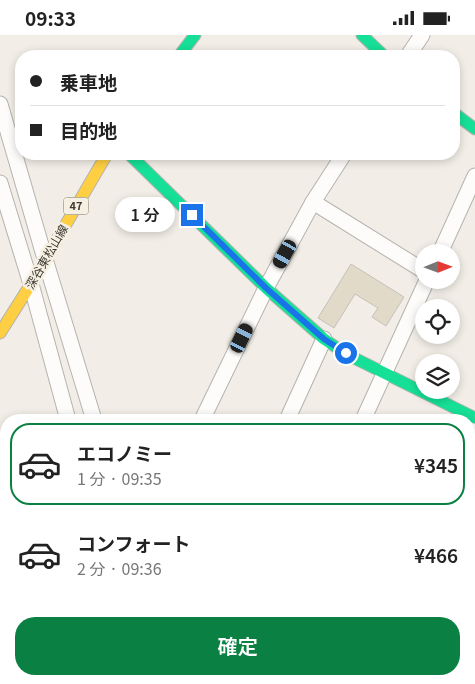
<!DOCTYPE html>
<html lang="ja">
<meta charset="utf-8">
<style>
body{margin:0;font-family:Georgia,"Noto Sans JP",serif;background:#f6f6f6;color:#222;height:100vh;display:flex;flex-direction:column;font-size:19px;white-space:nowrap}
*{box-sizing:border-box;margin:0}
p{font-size:16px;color:#767676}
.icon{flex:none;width:28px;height:28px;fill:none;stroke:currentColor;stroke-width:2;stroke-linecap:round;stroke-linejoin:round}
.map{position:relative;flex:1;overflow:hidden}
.panel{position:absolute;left:0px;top:379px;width:475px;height:271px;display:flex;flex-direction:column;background:#fff;border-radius:20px 20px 0 0;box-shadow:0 2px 8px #0003}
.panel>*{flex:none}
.top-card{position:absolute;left:15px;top:15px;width:445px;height:110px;border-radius:20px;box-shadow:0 2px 8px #0003;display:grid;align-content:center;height:110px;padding:0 15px;background:#fff}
.needle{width:32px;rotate:89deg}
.buttons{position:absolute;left:415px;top:209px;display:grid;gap:10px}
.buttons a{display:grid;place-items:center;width:45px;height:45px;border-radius:50%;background:#fff;box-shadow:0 2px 8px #0003;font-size:25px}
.end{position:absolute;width:22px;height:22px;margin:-11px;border:6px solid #1a73e8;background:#fff;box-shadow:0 0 0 2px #fff}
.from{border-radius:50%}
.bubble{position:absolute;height:35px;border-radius:18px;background:#fff;box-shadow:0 2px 8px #0003;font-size:16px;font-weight:600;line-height:35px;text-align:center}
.car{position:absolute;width:15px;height:30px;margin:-15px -8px;border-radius:6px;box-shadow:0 0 4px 1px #0007;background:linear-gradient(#222 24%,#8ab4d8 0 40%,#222 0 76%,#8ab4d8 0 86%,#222 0)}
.top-card b{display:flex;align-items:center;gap:18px;height:48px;font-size:19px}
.top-card b+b{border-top:1px solid #e0e0e0}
.top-card i{width:12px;height:12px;background:#222}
ul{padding:9px 0 0;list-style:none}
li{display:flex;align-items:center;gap:15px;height:82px;margin:0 10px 8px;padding:0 5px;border:2px solid transparent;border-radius:20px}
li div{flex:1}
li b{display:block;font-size:19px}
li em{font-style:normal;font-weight:600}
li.active{border-color:#0b8043}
li>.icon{width:45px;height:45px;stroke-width:1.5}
.cta{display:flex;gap:10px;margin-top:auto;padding:10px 15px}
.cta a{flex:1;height:58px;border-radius:20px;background:#0b8043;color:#fff;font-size:20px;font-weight:600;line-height:58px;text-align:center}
.status{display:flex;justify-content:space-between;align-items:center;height:35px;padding:0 25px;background:#fff;direction:ltr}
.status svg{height:14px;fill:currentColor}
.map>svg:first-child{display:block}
.building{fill:#e1dac9;stroke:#c4c1bb}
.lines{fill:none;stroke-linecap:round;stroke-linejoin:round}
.lane-casing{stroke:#b5b3ad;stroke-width:9}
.street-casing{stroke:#b5b3ad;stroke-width:17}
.fast-casing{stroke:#b5b3ad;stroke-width:13}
.slow-casing{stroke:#b5b3ad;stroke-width:13}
.lane{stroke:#fdfcfb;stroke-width:8}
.street{stroke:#fdfcfb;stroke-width:15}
.fast{stroke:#16e098;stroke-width:11}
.slow{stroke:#ffcf43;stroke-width:11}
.route{stroke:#1a73e8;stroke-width:6}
.labels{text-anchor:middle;stroke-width:5;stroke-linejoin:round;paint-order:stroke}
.shield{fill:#f6f0e2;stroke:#747168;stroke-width:1}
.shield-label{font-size:11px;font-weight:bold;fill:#3c3a34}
.street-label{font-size:12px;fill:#3c3a34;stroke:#f6f0e2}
</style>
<div class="status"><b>09:33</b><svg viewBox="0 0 49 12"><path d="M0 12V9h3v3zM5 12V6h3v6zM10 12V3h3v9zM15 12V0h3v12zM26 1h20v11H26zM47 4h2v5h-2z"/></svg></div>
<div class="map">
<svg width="475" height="649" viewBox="0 0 475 649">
<rect width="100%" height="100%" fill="#f2eee7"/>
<!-- building -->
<g class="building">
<polygon points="351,229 404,262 386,291 372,282 378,273 355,259 334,293 318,283"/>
<polygon points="382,644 414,644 411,649 393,649"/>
</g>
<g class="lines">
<defs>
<g id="lane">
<polyline points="0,589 6,601"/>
<polyline points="29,644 32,649"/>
</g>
<g id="street">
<polyline points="408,21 422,0"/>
<polyline points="0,69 45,224 94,385"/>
<polyline points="0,148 31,249 68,385"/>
<polyline points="313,167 424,236"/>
<polyline points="440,218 475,141"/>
<polyline points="202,385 266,253 313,167 344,119"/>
<polyline points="287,385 324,304"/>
<polyline points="363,385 427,245"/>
<polyline points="469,399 475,386"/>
<polyline points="0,511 6,508"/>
<polyline points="0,573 6,570"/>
<polyline points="64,644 67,649"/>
<polyline points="100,644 104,649"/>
<polyline points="173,644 176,649"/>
<polyline points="208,644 212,649"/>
</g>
<g id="fast">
<polyline points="362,0 384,21"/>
<polyline points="179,21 195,0"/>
<polyline points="454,78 475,94"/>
<polyline points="129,119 266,253 324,304 346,319 475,383"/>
<polyline points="445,644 456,649"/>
</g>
<g id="slow">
<polyline points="0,298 31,249 107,119"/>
<polyline points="469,626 475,614"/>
</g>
</defs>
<!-- lane casing -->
<use href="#lane" class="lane-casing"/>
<!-- street casing -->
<use href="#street" class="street-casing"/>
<!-- fast casing -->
<use href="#fast" class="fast-casing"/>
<!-- slow casing -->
<use href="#slow" class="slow-casing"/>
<!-- lane -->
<use href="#lane" class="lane"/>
<!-- street -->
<use href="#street" class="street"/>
<!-- fast -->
<use href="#fast" class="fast"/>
<!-- slow -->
<use href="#slow" class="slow"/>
</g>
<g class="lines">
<!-- route -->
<polyline class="route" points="192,180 266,253 324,304 346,318"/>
</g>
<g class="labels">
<!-- shield labels -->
<rect class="shield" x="63.5" y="162.5" width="25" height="17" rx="4"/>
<g class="shield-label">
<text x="76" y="175">47</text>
</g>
<!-- street labels -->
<g class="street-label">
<text transform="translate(47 222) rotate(-60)" y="4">深谷東松山線</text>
</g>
</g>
</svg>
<div class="buttons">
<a><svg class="needle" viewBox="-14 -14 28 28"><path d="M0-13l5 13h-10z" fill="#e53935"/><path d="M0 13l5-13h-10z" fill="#767676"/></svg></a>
<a><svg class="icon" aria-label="locate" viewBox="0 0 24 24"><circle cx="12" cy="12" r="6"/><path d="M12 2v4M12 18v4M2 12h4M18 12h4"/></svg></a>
<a><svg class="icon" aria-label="layers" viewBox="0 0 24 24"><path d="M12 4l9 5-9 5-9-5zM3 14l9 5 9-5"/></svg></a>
</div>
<i class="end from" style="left:346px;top:318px"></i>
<i class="end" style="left:192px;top:180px"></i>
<div class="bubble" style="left:115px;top:162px;width:60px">1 分</div>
<i class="car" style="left:285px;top:219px;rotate:209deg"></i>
<i class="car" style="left:242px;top:303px;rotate:26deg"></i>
<div class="top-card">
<b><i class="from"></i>乗車地</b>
<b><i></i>目的地</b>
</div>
<section class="panel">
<ul>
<li class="active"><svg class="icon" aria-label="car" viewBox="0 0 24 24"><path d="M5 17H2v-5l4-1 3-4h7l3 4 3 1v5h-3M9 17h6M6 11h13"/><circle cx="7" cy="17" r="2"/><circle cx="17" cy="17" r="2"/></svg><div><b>エコノミー</b><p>1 分 · 09:35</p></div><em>¥345</em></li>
<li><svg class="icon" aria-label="car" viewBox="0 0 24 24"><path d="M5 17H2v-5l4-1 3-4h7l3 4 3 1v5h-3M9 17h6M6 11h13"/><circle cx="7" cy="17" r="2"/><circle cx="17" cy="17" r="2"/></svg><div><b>コンフォート</b><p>2 分 · 09:36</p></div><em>¥466</em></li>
</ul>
<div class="cta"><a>確定</a></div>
</section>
</div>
